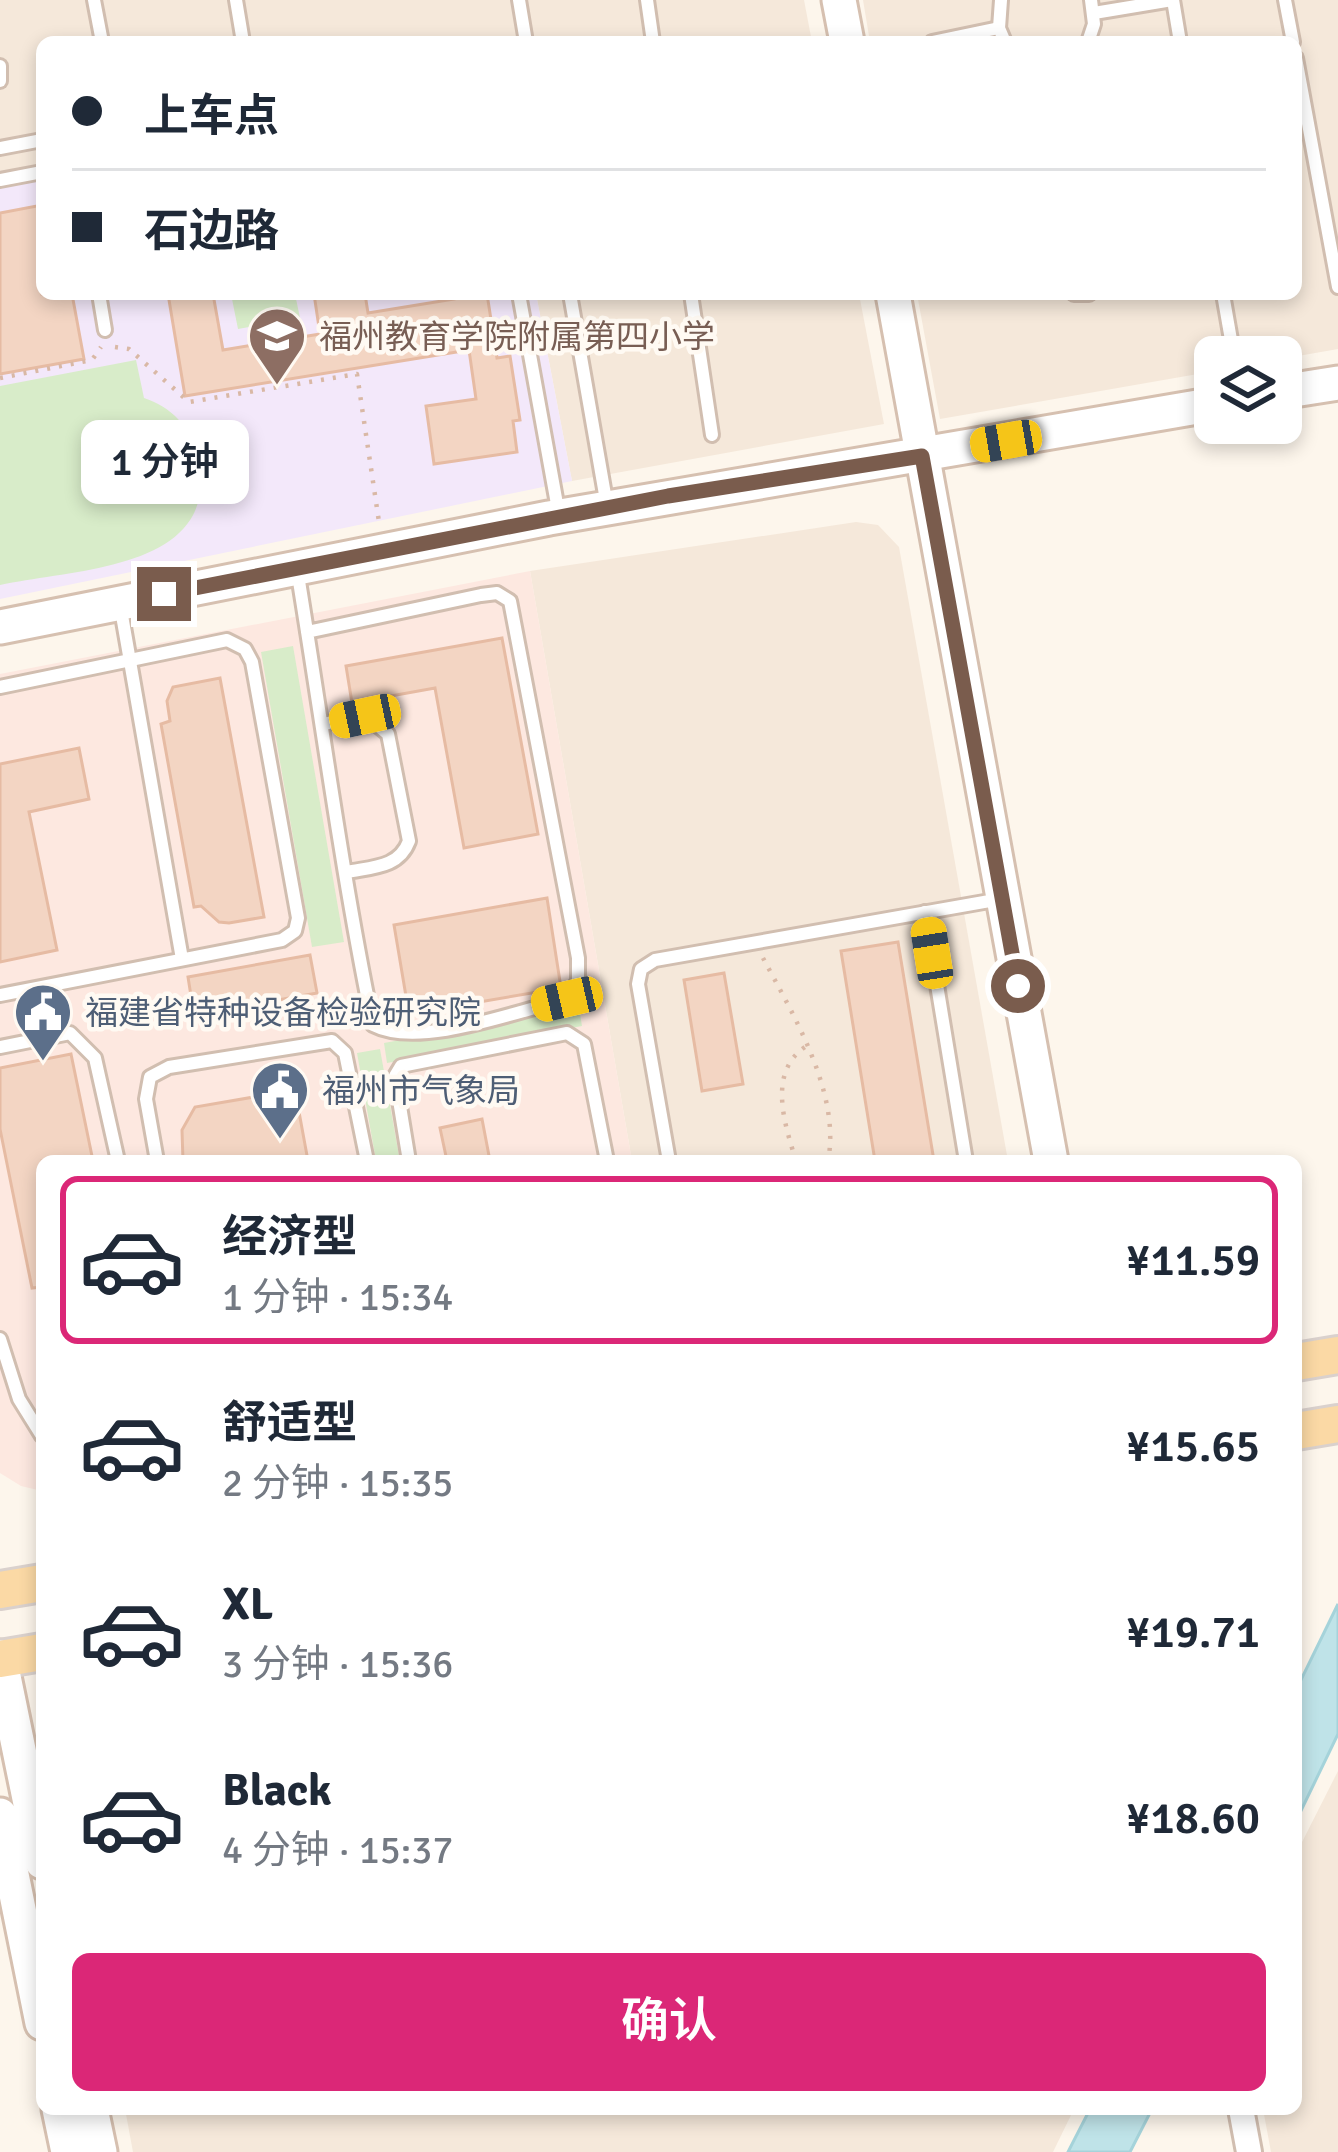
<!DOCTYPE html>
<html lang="zh">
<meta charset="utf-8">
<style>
body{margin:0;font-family:Signika,"Noto Sans SC",sans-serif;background:#f6f6f7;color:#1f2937;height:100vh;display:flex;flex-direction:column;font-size:45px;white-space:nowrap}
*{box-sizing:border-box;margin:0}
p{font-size:39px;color:#747a83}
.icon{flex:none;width:66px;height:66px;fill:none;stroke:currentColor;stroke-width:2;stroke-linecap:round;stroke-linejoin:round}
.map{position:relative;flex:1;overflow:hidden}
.sheet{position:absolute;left:36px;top:1155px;width:1266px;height:960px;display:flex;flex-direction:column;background:#fff;border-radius:18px;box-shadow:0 6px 18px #0003}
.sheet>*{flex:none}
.banner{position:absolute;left:36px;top:36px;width:1266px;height:264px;border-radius:18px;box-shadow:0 6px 18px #0003;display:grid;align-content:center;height:264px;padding:0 36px;background:#fff}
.tools{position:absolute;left:1194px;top:336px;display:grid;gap:24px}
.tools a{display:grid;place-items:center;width:108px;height:108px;border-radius:18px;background:#fff;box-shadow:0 6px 18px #0003;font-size:60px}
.end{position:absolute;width:54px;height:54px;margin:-27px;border:15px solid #7a5c4d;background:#fff;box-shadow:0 0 0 6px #fff}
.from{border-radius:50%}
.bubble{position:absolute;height:84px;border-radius:18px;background:#fff;box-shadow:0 6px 18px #0003;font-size:39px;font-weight:600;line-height:84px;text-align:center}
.car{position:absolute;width:36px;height:72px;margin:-36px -18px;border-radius:15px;box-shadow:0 0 9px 3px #0007;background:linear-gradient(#f5c518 24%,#345 0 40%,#f5c518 0 76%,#345 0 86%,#f5c518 0)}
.banner b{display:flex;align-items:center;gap:42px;height:114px;font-size:45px}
.banner b+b{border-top:3px solid #e0e1e3}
.banner i{width:30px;height:30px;background:#1f2937}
ul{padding:21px 0 0;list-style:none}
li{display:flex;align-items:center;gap:36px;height:168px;margin:0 24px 18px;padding:0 12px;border:6px solid transparent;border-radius:18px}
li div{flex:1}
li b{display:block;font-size:45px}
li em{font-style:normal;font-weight:600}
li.selected{border-color:#db2777}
li>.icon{width:108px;height:108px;stroke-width:1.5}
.button{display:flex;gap:24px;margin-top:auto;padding:24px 36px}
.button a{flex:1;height:138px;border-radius:18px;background:#db2777;color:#fff;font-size:48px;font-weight:600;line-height:138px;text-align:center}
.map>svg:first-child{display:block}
.residential{fill:#f5e8da}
.commercial{fill:#fde8e0}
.education{fill:#f3e8fa}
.green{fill:#d8ecc9}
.water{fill:#bfe3e8;stroke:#a5d3da;stroke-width:3}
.building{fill:#f3d5c3;stroke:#e6bba3;stroke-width:3}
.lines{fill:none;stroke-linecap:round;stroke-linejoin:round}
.lane-casing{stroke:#d1beb0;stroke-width:18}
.street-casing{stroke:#d1beb0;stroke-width:30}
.secondary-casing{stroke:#d6c0b0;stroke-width:39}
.primary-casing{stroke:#dad1cd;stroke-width:42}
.path{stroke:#d9b8a5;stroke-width:4.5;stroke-dasharray:3 9;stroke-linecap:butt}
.lane{stroke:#fff;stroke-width:12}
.street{stroke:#fff;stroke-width:24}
.secondary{stroke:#fff;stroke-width:33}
.primary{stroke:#fbd9a5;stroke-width:36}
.route{stroke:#7a5c4d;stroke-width:15}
.labels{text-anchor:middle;stroke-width:9;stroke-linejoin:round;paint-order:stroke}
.education-label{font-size:33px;fill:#785e54;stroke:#fffaf3;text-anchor:start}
.service-label{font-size:33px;fill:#4e5e75;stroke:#fffaf3;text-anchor:start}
</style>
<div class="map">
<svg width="1338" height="2152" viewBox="0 0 1338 2152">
<rect width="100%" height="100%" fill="#fdf6ec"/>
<!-- residential -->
<g class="residential">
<polygon points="0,0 804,0 812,42 42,42 42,166 0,174"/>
<polygon points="863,0 1338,0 1338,349 1281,359 1215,357 1215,371 940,419 917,294 1296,294 1296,42 870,42"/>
<polygon points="536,294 859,294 884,424 572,481"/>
<polygon points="856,522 878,525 899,547 1008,1161 632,1161 530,571"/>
<polygon points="1338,1771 1338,2152 1271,2152 1263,2109 1296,2109 1296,1854"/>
<polygon points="125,2109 1074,2109 1053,2152 133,2152"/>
</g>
<!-- commercial -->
<polygon class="commercial" points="530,571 632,1161 42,1161 42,1491 21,1486 0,1473 0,674"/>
<!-- education -->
<polygon class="education" points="42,166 42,294 536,294 572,481 0,599 0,174"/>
<!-- green -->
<g class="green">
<polygon points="231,294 295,294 300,318 238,329"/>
<path d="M 136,360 L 144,398 C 170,406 192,428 198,455 C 224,570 79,568 0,585 L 0,386 Z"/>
<polygon points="293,646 344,942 312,947 261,652"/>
<polygon points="579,1007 582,1026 387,1063 384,1043"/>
<polygon points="380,1049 400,1161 376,1161 357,1053"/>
</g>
<!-- water -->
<g class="water">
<polygon points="1338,1604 1338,1734 1296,1821 1296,1690"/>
<polygon points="1090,2109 1152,2109 1130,2152 1068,2152"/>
</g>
<!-- building -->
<g class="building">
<polygon points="42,205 42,294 72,294 84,359 0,374 0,213"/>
<polygon points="168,294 213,294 223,350 320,334 314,294 365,294 368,313 454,299 453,294 487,294 497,358 510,356 520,420 513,421 517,452 434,464 426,406 476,399 469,350 185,396"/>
<polygon points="502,638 538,834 464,848 435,688 352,703 346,666"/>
<polygon points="220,678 264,917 229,923 219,922 201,906 194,907 161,724 170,721 167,701 173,687"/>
<polygon points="79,748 89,799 29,812 57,950 0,962 0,764"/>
<polygon points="547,898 561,988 409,1014 394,925"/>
<polygon points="898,942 934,1161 875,1161 841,951"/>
<polygon points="310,955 317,993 194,1015 188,977"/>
<polygon points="724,973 743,1084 702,1091 684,980"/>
<polygon points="71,1054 93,1161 42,1161 42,1287 32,1288 0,1129 0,1068"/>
<polygon points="295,1090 308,1161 183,1161 182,1130 195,1107"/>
<polygon points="482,1119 490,1161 447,1161 440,1128"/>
</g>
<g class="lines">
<defs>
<g id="lane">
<polyline points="94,0 102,42"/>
<polyline points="236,0 243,42"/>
<polyline points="519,0 526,42"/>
<polyline points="647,0 653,42"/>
<polyline points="1001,0 999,28 1005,42"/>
<polyline points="1173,0 1180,42"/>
<polyline points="1285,0 1293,42"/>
<polyline points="1094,13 1172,0"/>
<polyline points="932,42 999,28"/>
<polyline points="1088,42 1094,24 1091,0"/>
<polyline points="1296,58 1338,287"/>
<polyline points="0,66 0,81"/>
<polyline points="0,148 42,140"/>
<polyline points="0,180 42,172"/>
<polyline points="99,294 105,330"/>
<polyline points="519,294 559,515"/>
<polyline points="570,294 607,506"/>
<polyline points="691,294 712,435"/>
<polyline points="1074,294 1089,294"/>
<polyline points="1223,294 1234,357"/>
<path d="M 297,569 C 322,721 342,875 373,1025 C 419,1049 517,1011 567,999 L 578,981 L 578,958 L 510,601 L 497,593 L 481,595 L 307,632"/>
<polyline points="120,604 182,959"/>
<polyline points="0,687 227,640 245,649 252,662 298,918 295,931 282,940 0,995"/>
<path d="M 323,724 L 366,716 L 388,734 L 409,841 C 399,868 372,867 347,872"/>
<polyline points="925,912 966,1161"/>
<polyline points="0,1047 70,1033 95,1058 118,1161"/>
<polyline points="157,1161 146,1099 150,1077 169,1067 332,1041 345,1053 367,1161"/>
<polyline points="409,1161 395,1076 401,1066 567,1033 584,1044 607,1161"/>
<polyline points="669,1161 638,984 641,969 655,960 1001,899"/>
<polyline points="0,1339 19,1399 42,1436"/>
</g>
<polyline id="street" points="1241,2109 1249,2152"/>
<g id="secondary">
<polyline points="839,0 847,42"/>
<polyline points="893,294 1051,1161"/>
<polyline points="1281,392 1338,383"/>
<polyline points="0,627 549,518 1215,404"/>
<polyline points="0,1657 42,1862"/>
<polyline points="0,1815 42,2023"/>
<polyline points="59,2109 68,2152"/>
<polyline points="91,2109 100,2152"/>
</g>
<g id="primary">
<polyline points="1296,1362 1338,1355"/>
<polyline points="1296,1431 1338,1424"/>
<polyline points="0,1590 42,1583"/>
<polyline points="0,1659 42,1652"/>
</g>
</defs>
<!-- lane casing -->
<use href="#lane" class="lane-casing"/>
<!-- street casing -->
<use href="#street" class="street-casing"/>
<!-- secondary casing -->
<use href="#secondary" class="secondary-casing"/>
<!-- primary casing -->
<use href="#primary" class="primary-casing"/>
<!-- path -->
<g class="path">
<polyline points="115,347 129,349 189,402 357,374 379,522"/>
<polyline points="0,378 92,360 101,347"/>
<path d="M 763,958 C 794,1016 841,1094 828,1161"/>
<path d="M 796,1161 C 785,1125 767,1073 805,1047"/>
</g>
<!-- lane -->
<use href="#lane" class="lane"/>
<!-- street -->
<use href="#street" class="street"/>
<!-- secondary -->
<use href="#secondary" class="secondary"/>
<!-- primary -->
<use href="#primary" class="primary"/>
</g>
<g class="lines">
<!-- route -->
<polyline class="route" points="164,594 668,496 922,456 1018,986"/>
</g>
<!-- icons -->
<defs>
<symbol id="school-pin" viewBox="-11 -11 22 30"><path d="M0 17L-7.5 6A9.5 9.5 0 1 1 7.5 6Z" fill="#8d6e63" stroke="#fffaf3"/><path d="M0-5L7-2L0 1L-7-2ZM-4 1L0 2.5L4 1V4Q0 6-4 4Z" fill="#fff"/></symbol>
<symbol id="civic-pin" viewBox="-11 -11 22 30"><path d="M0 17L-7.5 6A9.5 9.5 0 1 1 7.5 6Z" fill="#5c6f8a" stroke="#fffaf3"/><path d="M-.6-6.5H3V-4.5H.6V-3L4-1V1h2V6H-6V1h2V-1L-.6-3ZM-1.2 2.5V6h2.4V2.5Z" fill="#fff"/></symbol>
</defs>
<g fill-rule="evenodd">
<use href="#school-pin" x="244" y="303" width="66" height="90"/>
<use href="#civic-pin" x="10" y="979" width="66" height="90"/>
<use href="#civic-pin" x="247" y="1057" width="66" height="90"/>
</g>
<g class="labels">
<!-- education labels -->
<g class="education-label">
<text x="319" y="348">福州教育学院附属第四小学</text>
</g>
<!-- service labels -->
<g class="service-label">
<text x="85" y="1024">福建省特种设备检验研究院</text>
<text x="322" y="1102">福州市气象局</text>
</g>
</g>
</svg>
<div class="tools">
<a><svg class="icon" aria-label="layers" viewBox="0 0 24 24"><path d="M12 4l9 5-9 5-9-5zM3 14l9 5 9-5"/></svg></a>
</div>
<i class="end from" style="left:1018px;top:986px"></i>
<i class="end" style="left:164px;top:594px"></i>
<div class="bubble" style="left:81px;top:420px;width:168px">1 分钟</div>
<i class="car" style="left:1006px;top:441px;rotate:260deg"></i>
<i class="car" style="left:365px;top:716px;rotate:258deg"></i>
<i class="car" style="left:932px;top:953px;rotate:351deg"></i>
<i class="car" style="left:567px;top:999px;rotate:257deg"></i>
<div class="banner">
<b><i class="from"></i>上车点</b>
<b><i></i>石边路</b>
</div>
<section class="sheet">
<ul>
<li class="selected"><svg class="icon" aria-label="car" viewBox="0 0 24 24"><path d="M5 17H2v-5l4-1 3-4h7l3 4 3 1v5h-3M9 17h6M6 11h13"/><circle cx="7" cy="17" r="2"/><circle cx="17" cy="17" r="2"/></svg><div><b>经济型</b><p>1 分钟 · 15:34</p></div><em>¥11.59</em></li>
<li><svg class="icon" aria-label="car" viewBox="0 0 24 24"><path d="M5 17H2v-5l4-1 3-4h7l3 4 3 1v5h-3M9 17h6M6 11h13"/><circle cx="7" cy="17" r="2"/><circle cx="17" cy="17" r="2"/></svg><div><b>舒适型</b><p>2 分钟 · 15:35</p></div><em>¥15.65</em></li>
<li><svg class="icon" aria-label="car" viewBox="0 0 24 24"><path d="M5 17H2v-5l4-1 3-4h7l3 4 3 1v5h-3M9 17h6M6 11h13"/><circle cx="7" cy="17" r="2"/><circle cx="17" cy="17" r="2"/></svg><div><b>XL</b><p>3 分钟 · 15:36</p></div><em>¥19.71</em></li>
<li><svg class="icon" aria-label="car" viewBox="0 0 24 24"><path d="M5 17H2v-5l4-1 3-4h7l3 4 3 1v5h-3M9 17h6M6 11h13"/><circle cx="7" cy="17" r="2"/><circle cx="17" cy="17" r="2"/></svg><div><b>Black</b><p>4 分钟 · 15:37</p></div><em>¥18.60</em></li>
</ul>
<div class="button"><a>确认</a></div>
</section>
</div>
